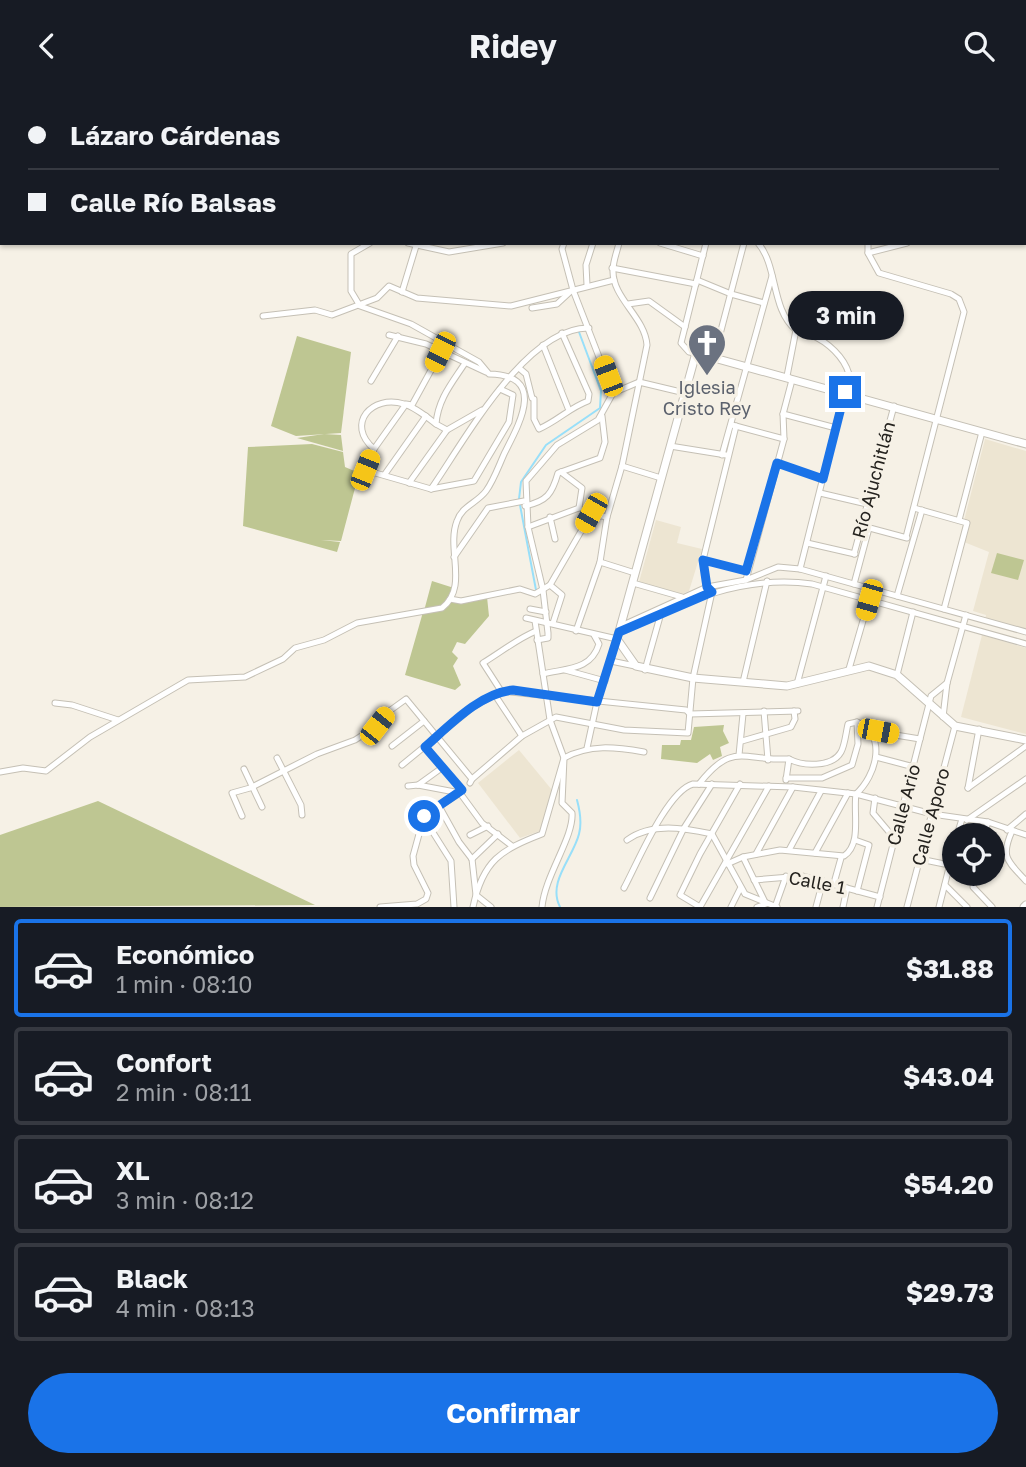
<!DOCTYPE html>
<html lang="es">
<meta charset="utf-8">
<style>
body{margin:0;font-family:"Golos Text",sans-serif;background:#20242c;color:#f1f3f6;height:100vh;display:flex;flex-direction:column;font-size:26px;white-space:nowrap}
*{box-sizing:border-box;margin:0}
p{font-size:23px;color:#9ea1a6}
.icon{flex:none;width:38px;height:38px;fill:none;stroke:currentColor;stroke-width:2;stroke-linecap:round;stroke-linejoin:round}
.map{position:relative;height:816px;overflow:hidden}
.side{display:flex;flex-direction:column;background:#171b24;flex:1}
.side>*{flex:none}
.hud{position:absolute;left:0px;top:0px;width:1027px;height:154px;box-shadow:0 2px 5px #0004;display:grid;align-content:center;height:154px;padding:0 28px;background:#171b24}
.controls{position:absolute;left:942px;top:732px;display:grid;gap:14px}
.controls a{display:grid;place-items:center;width:63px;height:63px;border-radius:50%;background:#171b24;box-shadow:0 2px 5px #0004;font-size:35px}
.end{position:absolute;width:32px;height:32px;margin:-16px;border:9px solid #1a73e8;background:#fff;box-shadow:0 0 0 4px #fff}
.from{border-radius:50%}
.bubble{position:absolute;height:49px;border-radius:24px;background:#171b24;box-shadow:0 2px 5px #0004;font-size:23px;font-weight:700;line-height:49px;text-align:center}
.car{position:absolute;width:21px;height:42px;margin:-21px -10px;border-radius:9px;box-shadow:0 0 5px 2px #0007;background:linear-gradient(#f5c518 24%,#345 0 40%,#f5c518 0 76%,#345 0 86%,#f5c518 0)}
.hud b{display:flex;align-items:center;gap:24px;height:66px;font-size:26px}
.hud b+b{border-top:2px solid #363941}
.hud i{width:18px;height:18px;background:#f1f3f6}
ul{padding:12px 0 0;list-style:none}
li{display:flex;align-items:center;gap:21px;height:98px;margin:0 14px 10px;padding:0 14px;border:4px solid #363941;border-radius:7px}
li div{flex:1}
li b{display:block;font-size:26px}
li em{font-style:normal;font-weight:700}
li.on{border-color:#1a73e8}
li>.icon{width:63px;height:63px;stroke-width:1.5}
.action{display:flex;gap:14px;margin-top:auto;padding:14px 28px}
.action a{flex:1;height:80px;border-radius:42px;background:#1a73e8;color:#fff;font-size:28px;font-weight:700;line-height:80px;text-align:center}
header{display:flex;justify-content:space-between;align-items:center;height:91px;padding:0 28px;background:#171b24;font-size:32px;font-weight:700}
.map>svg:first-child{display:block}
.built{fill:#ede5d2}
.green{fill:#bec692}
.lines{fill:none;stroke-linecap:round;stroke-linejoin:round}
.stream{stroke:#98dff9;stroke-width:2}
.street-casing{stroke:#c5c0b5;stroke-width:7}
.secondary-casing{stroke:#c5c0b5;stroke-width:9}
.street{stroke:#fff;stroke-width:5}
.secondary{stroke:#fff;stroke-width:7}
.route{stroke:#1a73e8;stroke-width:9}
.labels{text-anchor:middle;stroke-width:7;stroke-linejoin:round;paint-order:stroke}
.worship-label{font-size:18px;fill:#5b616d;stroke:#f6f1e6}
.street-label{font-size:18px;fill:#24221e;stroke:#f6f1e6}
</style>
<header><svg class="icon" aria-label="back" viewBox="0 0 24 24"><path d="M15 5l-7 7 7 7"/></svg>Ridey<svg class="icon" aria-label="search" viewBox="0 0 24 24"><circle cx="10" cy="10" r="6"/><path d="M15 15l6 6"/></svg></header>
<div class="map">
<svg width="1026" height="816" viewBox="0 0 1026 816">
<rect width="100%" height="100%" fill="#f6f1e6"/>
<!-- built -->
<g class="built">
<polygon points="985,348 1026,360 1026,540 985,530 986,524 973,520 989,461 959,449"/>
<polygon points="656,429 681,436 677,452 702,458 689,500 682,503 639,491"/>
<polygon points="982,544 1026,557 1026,643 961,626"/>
<polygon points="519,659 552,699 540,740 520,747 478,692"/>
</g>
<!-- green -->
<g class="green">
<polygon points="297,245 351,261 341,342 296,345 271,335"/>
<polygon points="324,343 341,344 343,360 297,347"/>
<polygon points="312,353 343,361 345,376 359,382 341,450 321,449 340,451 337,461 243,435 248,356"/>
<polygon points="997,462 1024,469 1018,489 991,482"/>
<polygon points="432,490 454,497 451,509 487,506 489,525 465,553 457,551 452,561 458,567 453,575 461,594 455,599 405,584 423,521 441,516 424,520"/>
<polygon points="724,634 723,640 729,652 720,656 722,665 713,669 710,663 697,672 661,668 662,654 680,654 681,649 691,649 694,636"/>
<polygon points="98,710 315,814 0,816 0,744"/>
</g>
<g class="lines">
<!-- stream -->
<g class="stream">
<polyline points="684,2 684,0"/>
<polyline points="519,408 521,391 546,354 600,317 601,300 579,241"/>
<polyline points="520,414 536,499"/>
<path d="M 560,816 C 547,791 573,767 579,743 C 582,732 580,720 577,709"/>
</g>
<defs>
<g id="street">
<polyline points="365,0 365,2"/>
<polyline points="390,0 391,2"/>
<polyline points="415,0 415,2"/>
<polyline points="439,0 440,2"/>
<polyline points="558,0 560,2"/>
<polyline points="666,0 666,2"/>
<polyline points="738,0 739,2"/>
<polyline points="302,2 302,0"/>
<polyline points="483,2 484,0"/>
<polyline points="495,2 497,0"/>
<polyline points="543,2 544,0"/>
<polyline points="582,2 583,0"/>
<polyline points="609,2 610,0"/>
<polyline points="635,2 636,0"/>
<polyline points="691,2 691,0"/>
<polyline points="716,2 716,0"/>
<polyline points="906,2 907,0"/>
<polyline points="984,2 986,0"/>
<polyline points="408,152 449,161 503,152"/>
<polyline points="660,152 703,165"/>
<path d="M 758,152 C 778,175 771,219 796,239 C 799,242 807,243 811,244 C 828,251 844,266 849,283 L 800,478"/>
<polyline points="868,152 868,162 879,182 951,203 959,208 964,221 906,446"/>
<polyline points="868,162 907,152"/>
<polyline points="612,177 696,193"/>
<polyline points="697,189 731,203 764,212"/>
<polyline points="587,194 586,174 593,152"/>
<polyline points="402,201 416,155"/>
<polyline points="628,213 649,210 685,236"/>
<polyline points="532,217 557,213 570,201"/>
<polyline points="263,225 315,219 332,224 377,207 389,195 417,207 511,215 614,189"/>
<polyline points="389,244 426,253 486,281"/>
<polyline points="543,254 568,317"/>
<polyline points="441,261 412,314 406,313 374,358 365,379 431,398 474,390 509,331 513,304 500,298"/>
<polyline points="696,262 689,261 681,252 706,152"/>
<polyline points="714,266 744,152"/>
<polyline points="519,277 526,283 532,307"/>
<polyline points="371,290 398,245"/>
<polyline points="613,302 639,291 685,302"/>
<path d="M 534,308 L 534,328 L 539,338 C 559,329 569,317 588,310 L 589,303 L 562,242"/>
<polyline points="783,323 836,337"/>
<polyline points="732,334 784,348"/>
<path d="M 447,339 L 436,333 C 438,308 452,292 465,272"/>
<polyline points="670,355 726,364"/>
<path d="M 374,358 C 345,333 372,303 404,313 C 415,316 427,326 436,333"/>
<polyline points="722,364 772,185"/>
<polyline points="777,372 823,388"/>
<polyline points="622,375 661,387"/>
<polyline points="561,381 582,397 579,417"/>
<polyline points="385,383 426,325"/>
<polyline points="409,392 447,339 482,319"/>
<path d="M 431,398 C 465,349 526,236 589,237"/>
<polyline points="820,402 867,413"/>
<path d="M 525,415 C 547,410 552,403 558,382 L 600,367 L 605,351 L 602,325"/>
<polyline points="914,417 967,432 944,518"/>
<polyline points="550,426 555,448"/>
<polyline points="959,429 982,341"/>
<polyline points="528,436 579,417"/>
<polyline points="866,436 907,447"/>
<polyline points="807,452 855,463"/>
<polyline points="854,463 894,315"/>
<polyline points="454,466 488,417 524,410"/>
<polyline points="703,469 746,480"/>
<polyline points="600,471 635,482"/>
<polyline points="746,489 784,348 783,323 792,289 787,285 796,239"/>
<polyline points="633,492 682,506"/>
<polyline points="854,493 869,437"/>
<polyline points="550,494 562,504 553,532"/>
<polyline points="897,505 922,419"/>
<polyline points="450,508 461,510 520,498 535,503 550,494 591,423 607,426"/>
<polyline points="530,518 546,521"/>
<polyline points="526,527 617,548 597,611 587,657"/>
<path d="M 535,530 L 550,629 L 564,667 L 562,712 L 572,722 C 574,746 545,784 542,816"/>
<polyline points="621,535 707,496 746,489 778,476 800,478 1026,541"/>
<path d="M 576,540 L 600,471 L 607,426 L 622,375 L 647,254 C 645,226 612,207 613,179 C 613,170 617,161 619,152"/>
<path d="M 619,541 C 682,512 742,483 812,493 L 1026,553"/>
<polyline points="537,549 548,547 548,542 543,499 528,436 526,390 557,354 598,329 613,302 573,199 562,158 564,152"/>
<polyline points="611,570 635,575"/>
<polyline points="849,578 869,509"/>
<polyline points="565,579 605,590"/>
<polyline points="645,579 661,522"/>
<path d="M 543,583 C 568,577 591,579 599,553 L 594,544"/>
<polyline points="897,584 913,521"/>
<polyline points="743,591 767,490"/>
<polyline points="797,593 826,485"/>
<path d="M 501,600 L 483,572 C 501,561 517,548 536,540"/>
<polyline points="495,604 522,645"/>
<polyline points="55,612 72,614 118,629"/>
<polyline points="764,620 768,669"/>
<polyline points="943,626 947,592 966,524"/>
<polyline points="871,640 920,648"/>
<polyline points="742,650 791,636 795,628 794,620"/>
<polyline points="392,655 424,630"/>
<polyline points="425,656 462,699 460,702 482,732 512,755"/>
<polyline points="739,664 743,623"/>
<polyline points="876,666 914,676"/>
<polyline points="277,667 301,714 302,724"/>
<polyline points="402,674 473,616 501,600 686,619 690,623 798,620"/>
<polyline points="244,678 262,716"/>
<path d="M 0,681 L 23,677 L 46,680 L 90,646 L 188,589 L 245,586 L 283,568 L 295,557 L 324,549 L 357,532 L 442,517 C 469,496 446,458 457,430 C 462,415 477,412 486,400 C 494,389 499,374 505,361 C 521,330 546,284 489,283 L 479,271 L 411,233 L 360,215 L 351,200 L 351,163 L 370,152"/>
<path d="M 786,687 L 822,687 L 852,674 L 858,653 L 857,631 C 888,644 876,685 856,703"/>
<polyline points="472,688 522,645 556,626 624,639 688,642 693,587 712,501 707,496 703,469 736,335"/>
<polyline points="786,689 789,668"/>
<path d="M 699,693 C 733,650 742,670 789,668 C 802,675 832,677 841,661 C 845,654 846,641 848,633 L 857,631"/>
<polyline points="418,694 443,676"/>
<polyline points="408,695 418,694 460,702"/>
<polyline points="968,697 1026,655"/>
<polyline points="968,697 979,638"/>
<polyline points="875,707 873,722 895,748"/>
<polyline points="415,713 451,770 454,816"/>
<polyline points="439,715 459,751 472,768"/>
<polyline points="242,725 232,702 250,697 317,663 355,649 377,635 388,621 406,608 472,688 470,692"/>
<polyline points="424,725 460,702"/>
<polyline points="967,729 1026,688"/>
<polyline points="1007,739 1026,723"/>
<path d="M 1012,740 C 1000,767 1008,770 1026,790"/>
<polyline points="470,744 488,735"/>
<polyline points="957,744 962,728"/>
<polyline points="984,744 988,731"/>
<path d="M 627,749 C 652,731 684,737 712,743 L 745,803 L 777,816"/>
<polyline points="855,749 869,754 857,800"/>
<polyline points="789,759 821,700"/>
<polyline points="815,762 848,702"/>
<polyline points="756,763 793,696"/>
<polyline points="743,766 766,813 757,816"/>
<polyline points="472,768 476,804 491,816"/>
<polyline points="472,768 498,743"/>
<polyline points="920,768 949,774"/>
<path d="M 727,773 L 743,766 L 780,759 L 844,765 C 862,753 853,722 856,703"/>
<polyline points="975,782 973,796 992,816"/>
<polyline points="754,789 802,785 880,806"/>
<polyline points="834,792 841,767"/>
<polyline points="945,794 967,816"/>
<path d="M 624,797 C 637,773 667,700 693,693 L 793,696 L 856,703 L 932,723 L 988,731 L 1026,744"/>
<polyline points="650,807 684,737 712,693"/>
<polyline points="380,816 417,813 426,808 428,802 414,774 413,765 424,725"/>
<path d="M 473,816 C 483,769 501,759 542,743 L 564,667 C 590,653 615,656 644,661"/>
<polyline points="700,816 680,804 700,763 740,693"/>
<polyline points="700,816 769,695"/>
<polyline points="731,816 740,798"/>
<polyline points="775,816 786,785"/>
<polyline points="816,816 823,790"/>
<polyline points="843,816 847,797"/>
<polyline points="877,816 931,605 947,592"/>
<polyline points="907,816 955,635"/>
<polyline points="939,816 954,757"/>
</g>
<g id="secondary">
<polyline points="1026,353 696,262 617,548 636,575 693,587 787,595 869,575 897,584 955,635 1026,649"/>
<polyline points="1024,816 1026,814"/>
</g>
</defs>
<!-- street casing -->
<use href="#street" class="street-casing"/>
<!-- secondary casing -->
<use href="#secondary" class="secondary-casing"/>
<!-- street -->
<use href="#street" class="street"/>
<!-- secondary -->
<use href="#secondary" class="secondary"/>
</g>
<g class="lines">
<!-- route -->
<path class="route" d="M 424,725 L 462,699 L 425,656 C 450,634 480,602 513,599 L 597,611 L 619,541 L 712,501 L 707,496 L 703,469 L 746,480 L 777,372 L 823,388 L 845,301"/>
</g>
<!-- icons -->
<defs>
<symbol id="church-pin" viewBox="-11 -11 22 30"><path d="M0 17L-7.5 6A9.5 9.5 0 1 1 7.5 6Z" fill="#6b7280" stroke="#f6f1e6"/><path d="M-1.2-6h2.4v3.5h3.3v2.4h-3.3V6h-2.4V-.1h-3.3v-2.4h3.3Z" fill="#fff"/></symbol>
</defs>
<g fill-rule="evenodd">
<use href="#church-pin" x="685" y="230" width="44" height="60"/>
</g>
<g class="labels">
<!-- worship labels -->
<g class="worship-label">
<text x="707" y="303">Iglesia<tspan x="707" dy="21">Cristo Rey</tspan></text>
</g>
<!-- street labels -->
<g class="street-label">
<text transform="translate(874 389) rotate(-75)" y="6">Río Ajuchitlán</text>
<text transform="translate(904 714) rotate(-75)" y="6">Calle Ario</text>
<text transform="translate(931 726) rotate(-75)" y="6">Calle Aporo</text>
<text transform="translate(817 792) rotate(11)" y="6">Calle 1</text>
</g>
</g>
</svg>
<div class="controls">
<a><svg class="icon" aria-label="locate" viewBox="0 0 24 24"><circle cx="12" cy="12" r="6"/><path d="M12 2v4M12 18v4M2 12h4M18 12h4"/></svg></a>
</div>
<i class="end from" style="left:424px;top:725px"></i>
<i class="end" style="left:845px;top:301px"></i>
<div class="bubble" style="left:788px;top:200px;width:116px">3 min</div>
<i class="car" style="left:440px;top:261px;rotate:206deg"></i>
<i class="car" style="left:608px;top:285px;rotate:339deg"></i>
<i class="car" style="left:365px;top:379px;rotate:22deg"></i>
<i class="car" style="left:591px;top:422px;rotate:210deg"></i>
<i class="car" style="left:869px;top:509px;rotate:196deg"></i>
<i class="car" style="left:377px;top:635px;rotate:38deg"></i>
<i class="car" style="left:878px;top:640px;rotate:101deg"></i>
<div class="hud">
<b><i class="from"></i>Lázaro Cárdenas</b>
<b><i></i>Calle Río Balsas</b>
</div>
</div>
<section class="side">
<ul>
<li class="on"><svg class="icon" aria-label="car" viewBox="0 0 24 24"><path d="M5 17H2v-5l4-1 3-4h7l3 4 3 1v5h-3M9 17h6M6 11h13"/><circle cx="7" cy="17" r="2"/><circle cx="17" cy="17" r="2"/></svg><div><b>Económico</b><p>1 min · 08:10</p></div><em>$31.88</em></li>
<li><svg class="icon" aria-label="car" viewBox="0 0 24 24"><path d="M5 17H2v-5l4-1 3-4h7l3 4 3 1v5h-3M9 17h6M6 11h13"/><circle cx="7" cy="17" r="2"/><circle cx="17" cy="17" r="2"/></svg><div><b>Confort</b><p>2 min · 08:11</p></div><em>$43.04</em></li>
<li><svg class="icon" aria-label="car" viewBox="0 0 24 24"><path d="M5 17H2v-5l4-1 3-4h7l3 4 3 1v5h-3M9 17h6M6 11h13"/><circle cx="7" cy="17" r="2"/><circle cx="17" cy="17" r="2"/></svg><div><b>XL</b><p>3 min · 08:12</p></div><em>$54.20</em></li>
<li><svg class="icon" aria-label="car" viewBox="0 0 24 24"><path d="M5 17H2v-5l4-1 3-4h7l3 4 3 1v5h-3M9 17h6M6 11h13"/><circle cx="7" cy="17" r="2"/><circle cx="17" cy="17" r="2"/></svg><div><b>Black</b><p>4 min · 08:13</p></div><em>$29.73</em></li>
</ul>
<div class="action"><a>Confirmar</a></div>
</section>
